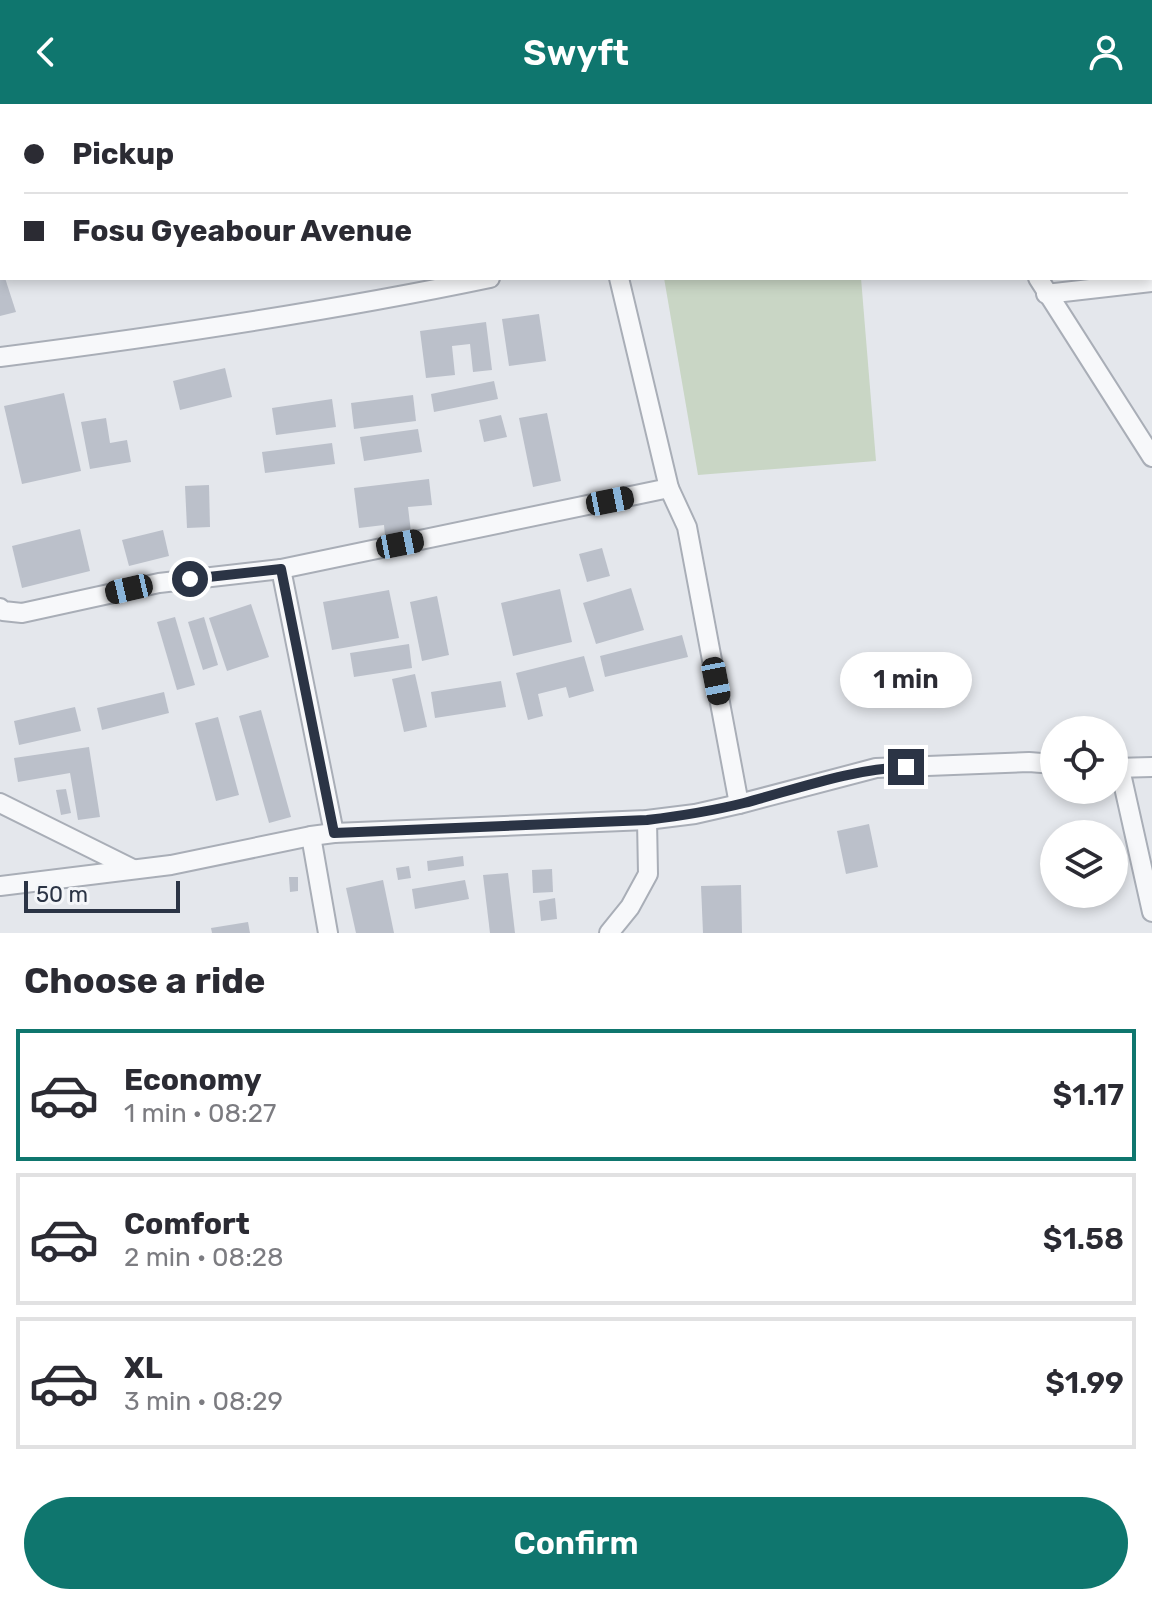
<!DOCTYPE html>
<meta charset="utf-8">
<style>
body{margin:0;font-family:Rubik,sans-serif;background:#f7f7f7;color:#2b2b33;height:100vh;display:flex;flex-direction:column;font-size:30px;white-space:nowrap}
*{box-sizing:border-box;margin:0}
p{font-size:26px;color:#7c7c81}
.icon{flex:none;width:44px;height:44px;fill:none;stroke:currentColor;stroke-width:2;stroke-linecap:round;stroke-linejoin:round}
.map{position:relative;height:829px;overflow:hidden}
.drawer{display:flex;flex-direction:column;background:#fff;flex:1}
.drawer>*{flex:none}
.guide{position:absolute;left:0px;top:0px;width:1152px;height:176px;box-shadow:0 4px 12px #0003;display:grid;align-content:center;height:176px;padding:0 24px;background:#fff}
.tools{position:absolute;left:1040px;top:612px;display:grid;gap:16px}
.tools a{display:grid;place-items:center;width:88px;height:88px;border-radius:50%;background:#fff;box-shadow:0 4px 12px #0003;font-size:40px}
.scale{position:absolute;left:24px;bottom:20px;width:156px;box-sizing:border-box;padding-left:8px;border:4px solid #2b3445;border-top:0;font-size:22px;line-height:28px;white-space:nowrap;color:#2b3445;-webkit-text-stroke:6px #f4f6f9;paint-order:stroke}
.end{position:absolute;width:36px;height:36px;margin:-18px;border:10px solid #2b3445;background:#fff;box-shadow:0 0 0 4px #fff}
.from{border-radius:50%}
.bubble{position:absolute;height:56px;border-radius:28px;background:#fff;box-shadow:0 4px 12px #0003;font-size:26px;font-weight:600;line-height:56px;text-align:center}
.car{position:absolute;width:24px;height:48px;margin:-24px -12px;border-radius:10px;box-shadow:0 0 6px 2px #0007;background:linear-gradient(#222 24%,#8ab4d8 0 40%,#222 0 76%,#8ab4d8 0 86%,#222 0)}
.guide b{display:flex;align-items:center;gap:28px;height:76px;font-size:30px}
.guide b+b{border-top:2px solid #e1e1e2}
.guide i{width:20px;height:20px;background:#2b2b33}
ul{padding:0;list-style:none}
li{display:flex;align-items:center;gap:24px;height:132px;margin:0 16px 12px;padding:0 8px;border:4px solid #e1e1e2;border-radius:0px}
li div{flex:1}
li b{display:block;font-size:30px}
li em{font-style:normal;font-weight:600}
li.active{border-color:#0f766e}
li>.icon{width:72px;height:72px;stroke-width:1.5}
h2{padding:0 24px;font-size:36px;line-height:96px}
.button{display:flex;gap:16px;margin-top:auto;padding:16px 24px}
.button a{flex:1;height:92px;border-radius:48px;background:#0f766e;color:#fff;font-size:32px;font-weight:600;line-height:92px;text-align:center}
header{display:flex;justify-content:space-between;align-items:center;height:104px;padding:0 24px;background:#0f766e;color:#fff;font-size:36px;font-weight:600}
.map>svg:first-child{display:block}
.green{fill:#c9d6c5}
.building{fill:#bbc0ca}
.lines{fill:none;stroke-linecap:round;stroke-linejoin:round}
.street-casing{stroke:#a9aeb7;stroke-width:22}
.street{stroke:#f7f8fa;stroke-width:18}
.route{stroke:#2b3445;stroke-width:10}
</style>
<header><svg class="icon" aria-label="back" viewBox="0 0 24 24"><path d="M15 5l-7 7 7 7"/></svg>Swyft<svg class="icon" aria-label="person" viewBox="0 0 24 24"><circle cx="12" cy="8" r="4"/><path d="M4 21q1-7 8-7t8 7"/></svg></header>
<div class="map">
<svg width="1152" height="829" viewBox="0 0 1152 829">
<rect width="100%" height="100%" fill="#e4e7ec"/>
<!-- green -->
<polygon class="green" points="664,174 861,174 876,357 698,371"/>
<!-- building -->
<g class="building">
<polygon points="0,174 5,174 16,208 0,212"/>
<polygon points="539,210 546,257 509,262 502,215"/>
<polygon points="486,218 492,266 473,268 470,240 452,242 455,271 426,274 420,227"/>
<polygon points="225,264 232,293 180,306 173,277"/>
<polygon points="494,277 498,295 434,308 431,290"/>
<polygon points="64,289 81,367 22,380 4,302"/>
<polygon points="413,291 416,317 354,325 351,299"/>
<polygon points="332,295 336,323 276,331 272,304"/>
<polygon points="547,309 561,377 533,383 519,314"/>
<polygon points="501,311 507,333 484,338 479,316"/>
<polygon points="106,314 110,339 127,336 131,358 90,365 81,318"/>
<polygon points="418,325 422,348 364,357 360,333"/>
<polygon points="332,339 335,360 265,369 262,348"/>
<polygon points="429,375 432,401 408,403 411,428 385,431 384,421 359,424 354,384"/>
<polygon points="209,381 210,423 187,424 185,382"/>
<polygon points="80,425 90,467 22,484 12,442"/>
<polygon points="163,426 169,452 129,462 122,436"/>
<polygon points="602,444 610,472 587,478 579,450"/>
<polygon points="631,484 644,526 596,540 583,499"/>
<polygon points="560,485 572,538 513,552 501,499"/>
<polygon points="389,486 399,534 332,546 323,498"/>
<polygon points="437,492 449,551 422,557 410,498"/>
<polygon points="251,500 269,553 227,567 209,514"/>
<polygon points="175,513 195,581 177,586 157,518"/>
<polygon points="204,513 218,561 203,566 188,518"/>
<polygon points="682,531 688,553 605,573 600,552"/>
<polygon points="409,540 412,564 354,573 350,549"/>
<polygon points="584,552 594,587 569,594 566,583 538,590 543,612 528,616 516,569"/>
<polygon points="415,570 427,623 404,628 392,575"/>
<polygon points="501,577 506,603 435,614 431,588"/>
<polygon points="164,588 169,609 102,626 97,604"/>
<polygon points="75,603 81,627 19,641 14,617"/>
<polygon points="261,606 291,713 269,719 239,612"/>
<polygon points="218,613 239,691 216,697 195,619"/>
<polygon points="89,643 100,713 78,716 70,669 18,678 14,654"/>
<polygon points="66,685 71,709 61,711 56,686"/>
<polygon points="869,720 878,763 846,770 837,727"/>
<polygon points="463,752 464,762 428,767 427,757"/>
<polygon points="409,762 411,774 398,776 396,764"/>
<polygon points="552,765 553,788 533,789 532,766"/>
<polygon points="508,769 515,829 490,829 483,771"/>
<polygon points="289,773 298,773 298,787 290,788"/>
<polygon points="383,776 394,829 356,829 346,784"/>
<polygon points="465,776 469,795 415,805 412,785"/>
<polygon points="741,781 742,829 703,829 701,782"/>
<polygon points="555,794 557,815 541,817 539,797"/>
<polygon points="248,818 250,829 212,829 211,824"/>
</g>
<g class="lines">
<defs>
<g id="street">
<polyline points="568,0 569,2"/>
<polyline points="948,0 949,2"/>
<polyline points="1038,174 1152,353"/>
<polyline points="1046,190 1152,178"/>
<path d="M 0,253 C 164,232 328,208 490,174"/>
<polyline points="669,384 687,423 739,700"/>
<polyline points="281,465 334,729"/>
<polyline points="0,504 3,507 22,509 159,479 281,465 669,384 619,174"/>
<polyline points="1114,664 1152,663"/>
<polyline points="1120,665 1152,808"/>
<polyline points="0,699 133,765"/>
<polyline points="311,732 328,829"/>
<polyline points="0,782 171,761 311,732 334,729 647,716 695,710 739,700 876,664 1029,658 1054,660"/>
<polyline points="609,829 630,803 648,770 647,716"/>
</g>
</defs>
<!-- street casing -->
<use href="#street" class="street-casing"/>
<!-- street -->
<use href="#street" class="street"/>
</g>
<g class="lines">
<!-- route -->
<path class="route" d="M 190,475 L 281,465 L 334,729 L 647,716 C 680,712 712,707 744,699 C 797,685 851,665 906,663"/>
</g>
</svg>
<div class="tools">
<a><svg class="icon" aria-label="locate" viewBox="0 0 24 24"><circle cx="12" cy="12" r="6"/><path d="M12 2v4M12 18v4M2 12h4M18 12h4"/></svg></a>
<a><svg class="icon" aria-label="layers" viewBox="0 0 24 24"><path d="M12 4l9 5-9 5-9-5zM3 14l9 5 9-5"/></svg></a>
</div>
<div class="scale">50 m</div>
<i class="end from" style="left:190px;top:475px"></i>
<i class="end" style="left:906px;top:663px"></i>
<div class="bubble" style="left:840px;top:548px;width:132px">1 min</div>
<i class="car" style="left:610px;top:397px;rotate:79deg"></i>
<i class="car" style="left:400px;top:440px;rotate:79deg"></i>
<i class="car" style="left:129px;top:485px;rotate:257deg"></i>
<i class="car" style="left:716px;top:577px;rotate:169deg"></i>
<div class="guide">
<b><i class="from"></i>Pickup</b>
<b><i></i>Fosu Gyeabour Avenue</b>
</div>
</div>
<section class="drawer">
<h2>Choose a ride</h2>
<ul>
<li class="active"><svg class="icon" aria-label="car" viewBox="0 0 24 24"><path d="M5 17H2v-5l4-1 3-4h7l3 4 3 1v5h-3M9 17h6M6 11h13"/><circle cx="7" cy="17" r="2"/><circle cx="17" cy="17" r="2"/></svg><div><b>Economy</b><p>1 min · 08:27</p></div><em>$1.17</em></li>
<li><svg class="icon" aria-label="car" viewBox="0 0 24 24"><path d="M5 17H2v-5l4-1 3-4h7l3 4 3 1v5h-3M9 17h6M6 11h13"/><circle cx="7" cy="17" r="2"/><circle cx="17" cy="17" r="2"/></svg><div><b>Comfort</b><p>2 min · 08:28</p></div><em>$1.58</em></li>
<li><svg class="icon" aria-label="car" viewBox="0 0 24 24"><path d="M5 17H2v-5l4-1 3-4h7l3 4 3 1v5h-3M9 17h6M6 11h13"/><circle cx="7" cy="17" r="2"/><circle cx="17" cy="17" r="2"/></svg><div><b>XL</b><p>3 min · 08:29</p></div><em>$1.99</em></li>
</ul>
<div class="button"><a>Confirm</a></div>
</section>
